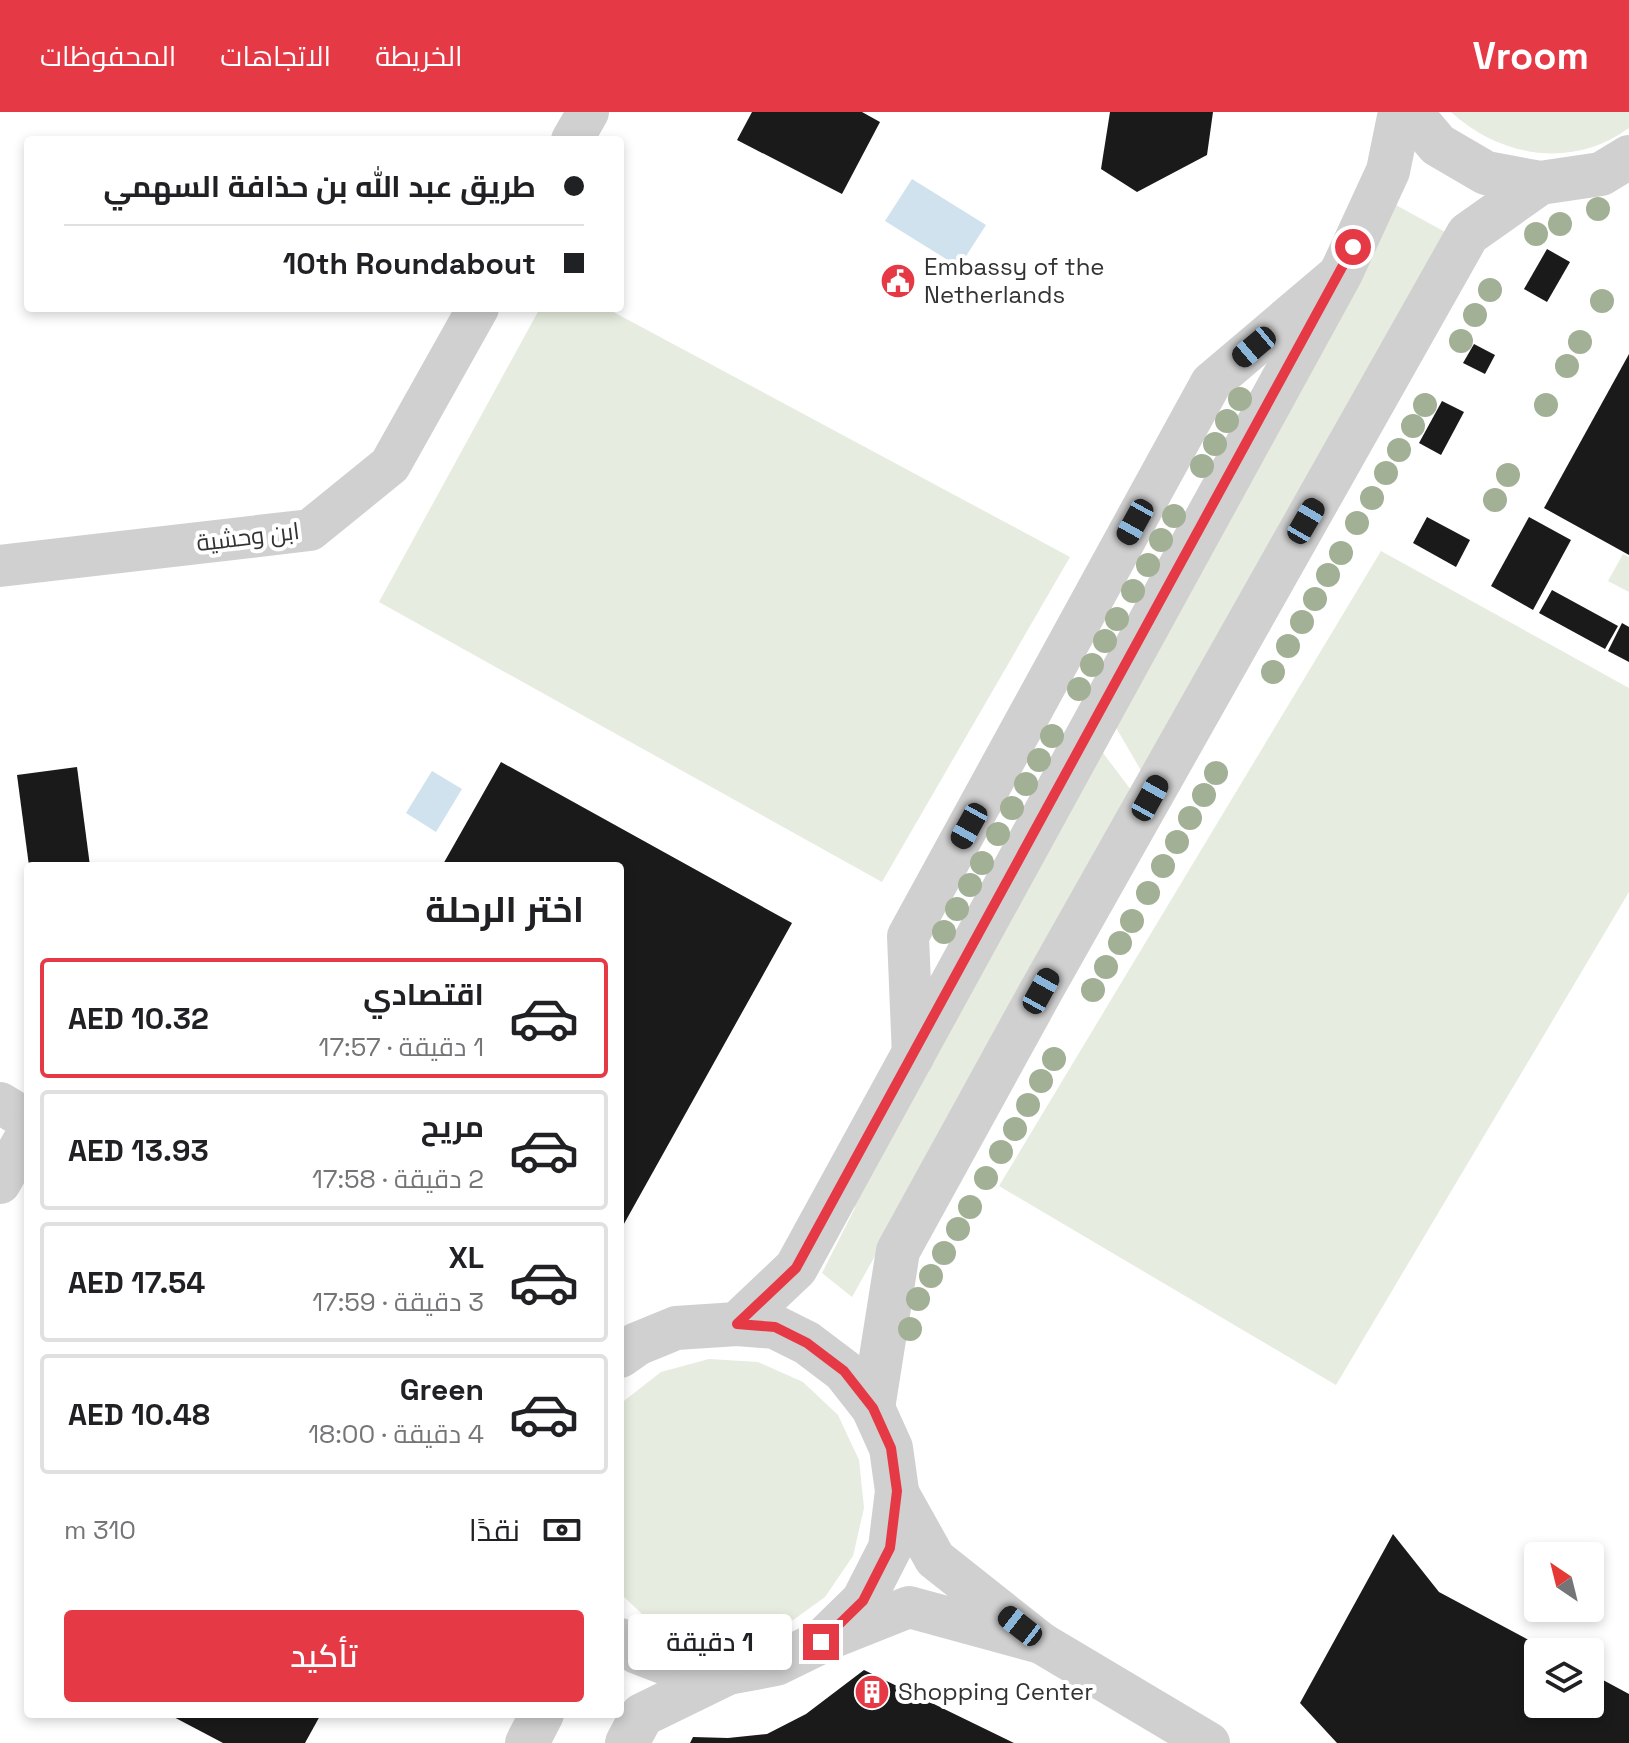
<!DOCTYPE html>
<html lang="ar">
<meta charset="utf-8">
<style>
body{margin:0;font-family:"Space Grotesk",Cairo,sans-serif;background:#f2f2f2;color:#202124;direction:rtl;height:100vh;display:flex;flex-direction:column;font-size:30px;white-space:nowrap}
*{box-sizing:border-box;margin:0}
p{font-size:26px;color:#757577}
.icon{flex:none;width:44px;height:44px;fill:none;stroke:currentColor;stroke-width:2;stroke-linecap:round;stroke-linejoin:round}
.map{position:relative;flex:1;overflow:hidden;direction:ltr}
.drawer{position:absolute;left:24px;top:750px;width:600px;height:856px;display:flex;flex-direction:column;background:#fff;border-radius:8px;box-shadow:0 4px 12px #0003;direction:rtl}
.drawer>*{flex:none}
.hud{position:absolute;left:24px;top:24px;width:600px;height:176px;border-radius:8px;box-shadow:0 4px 12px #0003;direction:rtl;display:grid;align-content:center;height:176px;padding:0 40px;background:#fff}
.needle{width:52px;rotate:325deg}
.controls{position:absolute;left:1524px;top:1430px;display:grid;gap:16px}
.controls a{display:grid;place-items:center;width:80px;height:80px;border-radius:8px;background:#fff;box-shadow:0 4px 12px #0003;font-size:40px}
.end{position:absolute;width:36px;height:36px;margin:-18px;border:10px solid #e63946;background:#fff;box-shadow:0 0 0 4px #fff}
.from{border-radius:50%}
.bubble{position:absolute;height:56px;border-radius:8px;background:#fff;box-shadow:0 4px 12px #0003;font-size:26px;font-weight:600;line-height:56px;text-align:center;direction:rtl}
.car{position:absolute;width:24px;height:48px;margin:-24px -12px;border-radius:10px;box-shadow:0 0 6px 2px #0007;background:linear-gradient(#222 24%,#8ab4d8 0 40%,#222 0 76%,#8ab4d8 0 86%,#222 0)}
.hud b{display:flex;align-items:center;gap:28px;height:76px;font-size:30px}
.hud b+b{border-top:2px solid #e0e0e0}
.hud i{width:20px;height:20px;background:#202124}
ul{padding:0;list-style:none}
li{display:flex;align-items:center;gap:24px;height:120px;margin:0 16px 12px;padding:0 24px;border:4px solid #e0e0e0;border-radius:8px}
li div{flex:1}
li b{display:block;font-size:30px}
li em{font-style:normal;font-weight:600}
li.selected{border-color:#e63946}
li>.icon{width:72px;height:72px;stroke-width:1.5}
h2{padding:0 40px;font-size:36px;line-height:96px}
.pay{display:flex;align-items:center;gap:20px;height:88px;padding:0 40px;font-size:30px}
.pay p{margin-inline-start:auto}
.button{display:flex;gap:16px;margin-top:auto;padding:16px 40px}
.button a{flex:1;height:92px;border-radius:8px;background:#e63946;color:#fff;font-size:32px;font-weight:600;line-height:92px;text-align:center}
header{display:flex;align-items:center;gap:48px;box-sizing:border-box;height:112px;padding:0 40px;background:#e63946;color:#fff}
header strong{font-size:38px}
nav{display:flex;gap:44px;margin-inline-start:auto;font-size:28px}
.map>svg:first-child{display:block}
.green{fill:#e6ecdf}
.water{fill:#cfe2ee}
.building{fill:#1a1a1a}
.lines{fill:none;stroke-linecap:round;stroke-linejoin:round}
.minor{stroke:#d0d0d0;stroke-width:42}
.tertiary{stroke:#d0d0d0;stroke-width:44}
.tree{fill:#a2b095}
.route{stroke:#e63946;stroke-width:10}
.labels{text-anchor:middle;stroke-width:8;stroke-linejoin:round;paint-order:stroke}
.poi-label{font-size:24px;fill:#333;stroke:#fff;text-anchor:start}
.street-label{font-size:24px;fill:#333;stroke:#fff}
</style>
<header>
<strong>Vroom</strong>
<nav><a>الخريطة</a><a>الاتجاهات</a><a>المحفوظات</a></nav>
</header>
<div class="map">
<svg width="1629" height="1631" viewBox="0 0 1629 1631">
<rect width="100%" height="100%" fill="#fff"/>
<!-- green -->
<g class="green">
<path d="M 1451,0 L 1629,0 L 1629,16 C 1573,57 1501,46 1451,0 Z"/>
<polygon points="1394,92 1447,121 1146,667 1111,607"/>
<polygon points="540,196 606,196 1070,445 882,770 379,490"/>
<polygon points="1381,439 1629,576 1629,780 1336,1273 999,1074"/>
<polygon points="1623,442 1629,445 1629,480 1608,469"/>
<polygon points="1097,633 1134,682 852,1185 822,1161 855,1096 851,1079"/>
<polygon points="709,1247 758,1250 803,1270 838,1303 859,1348 864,1396 853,1444 825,1485 785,1514 738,1527 689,1524 644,1504 620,1481 620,1292 661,1260"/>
</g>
<!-- water -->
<g class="water">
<polygon points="912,67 986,113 959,155 885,109"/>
<polygon points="432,659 462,677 436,720 406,701"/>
</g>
<!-- building -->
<g class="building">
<polygon points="752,0 862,0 880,10 842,82 737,28"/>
<polygon points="1110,0 1213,0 1207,43 1137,80 1101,57"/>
<polygon points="1547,137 1570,150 1547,190 1524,177"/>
<polygon points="1474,232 1495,243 1485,262 1463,251"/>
<polygon points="1629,242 1629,443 1544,396"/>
<polygon points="1442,289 1464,300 1441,343 1419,331"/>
<polygon points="1427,405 1470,428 1456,455 1413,431"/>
<polygon points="1529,405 1571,428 1533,498 1491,474"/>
<polygon points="1552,478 1618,514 1605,537 1539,501"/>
<polygon points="1622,511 1629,515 1629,550 1608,539"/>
<polygon points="501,650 792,811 620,1119 620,754 442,754"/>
<polygon points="77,655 90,754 29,754 17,663"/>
<polygon points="1393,1422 1439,1480 1551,1540 1538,1540 1538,1592 1590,1592 1590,1561 1629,1582 1629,1631 1337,1631 1300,1591"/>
<polygon points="864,1558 1014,1631 690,1631 693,1625 728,1626 767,1622 806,1602"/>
<polygon points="168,1602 321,1602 305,1631 223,1631"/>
</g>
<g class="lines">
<!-- minor -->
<g class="minor">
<polyline points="572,28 588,0"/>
<polyline points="0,454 310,418 390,353 478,196"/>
<polyline points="913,945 908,824 1211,271 1337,164"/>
<polyline points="0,991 28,1008"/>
<polyline points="0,1071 28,1021"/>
<polyline points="821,1530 909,1495 1041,1531 935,1447 897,1379"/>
<polyline points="1041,1531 1209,1631"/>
</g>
<!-- tertiary -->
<g class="tertiary">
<polyline points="1410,0 1438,33 1486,61 1540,71 1601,62 1629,45"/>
<polyline points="737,1212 796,1156 1341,161 1388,59 1400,0"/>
<polyline points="620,1244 637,1232 676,1216 737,1212 775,1215 807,1231 844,1259 873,1296 891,1336 897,1379 890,1436 863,1489 821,1530 776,1552 728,1561 681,1557 637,1540 620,1528"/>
<polyline points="873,1296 898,1139 1041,879 1468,122 1540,71"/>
<polyline points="527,1631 542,1602"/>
<polyline points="627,1631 642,1603 726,1562"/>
</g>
</g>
<!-- trees -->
<g class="tree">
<circle cx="1598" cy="97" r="12"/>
<circle cx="1560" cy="112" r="12"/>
<circle cx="1536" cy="122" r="12"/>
<circle cx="1490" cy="178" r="12"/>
<circle cx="1602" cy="189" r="12"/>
<circle cx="1475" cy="203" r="12"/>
<circle cx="1461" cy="229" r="12"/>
<circle cx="1580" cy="230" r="12"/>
<circle cx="1567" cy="254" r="12"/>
<circle cx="1240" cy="287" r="12"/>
<circle cx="1425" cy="293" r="12"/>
<circle cx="1546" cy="293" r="12"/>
<circle cx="1227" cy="309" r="12"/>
<circle cx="1413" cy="314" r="12"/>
<circle cx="1215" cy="332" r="12"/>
<circle cx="1399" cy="338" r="12"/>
<circle cx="1202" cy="354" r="12"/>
<circle cx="1386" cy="361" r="12"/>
<circle cx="1508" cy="363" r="12"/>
<circle cx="1372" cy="386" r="12"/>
<circle cx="1495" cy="388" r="12"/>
<circle cx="1174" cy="404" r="12"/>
<circle cx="1357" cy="411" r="12"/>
<circle cx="1161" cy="428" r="12"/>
<circle cx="1341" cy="441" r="12"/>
<circle cx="1148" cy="453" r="12"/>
<circle cx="1328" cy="463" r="12"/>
<circle cx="1133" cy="479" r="12"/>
<circle cx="1315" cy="487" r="12"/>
<circle cx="1117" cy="507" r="12"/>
<circle cx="1302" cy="510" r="12"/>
<circle cx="1105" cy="529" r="12"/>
<circle cx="1288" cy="534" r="12"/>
<circle cx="1092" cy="553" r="12"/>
<circle cx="1273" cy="560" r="12"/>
<circle cx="1079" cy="577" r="12"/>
<circle cx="1052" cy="624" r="12"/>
<circle cx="1039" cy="648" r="12"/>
<circle cx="1216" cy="661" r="12"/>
<circle cx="1026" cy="672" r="12"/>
<circle cx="1204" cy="683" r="12"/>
<circle cx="1012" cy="696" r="12"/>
<circle cx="1190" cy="706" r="12"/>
<circle cx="998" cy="722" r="12"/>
<circle cx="1177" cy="730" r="12"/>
<circle cx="982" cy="751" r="12"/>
<circle cx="1163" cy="754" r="12"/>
<circle cx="970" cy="773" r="12"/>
<circle cx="1148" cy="781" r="12"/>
<circle cx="957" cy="797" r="12"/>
<circle cx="1132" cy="809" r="12"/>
<circle cx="944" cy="820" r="12"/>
<circle cx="1120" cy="831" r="12"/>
<circle cx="1106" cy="855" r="12"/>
<circle cx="1093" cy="878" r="12"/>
<circle cx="1054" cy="947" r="12"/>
<circle cx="1041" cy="969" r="12"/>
<circle cx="1028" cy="993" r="12"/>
<circle cx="1015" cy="1017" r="12"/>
<circle cx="1001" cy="1040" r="12"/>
<circle cx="986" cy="1066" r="12"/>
<circle cx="970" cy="1095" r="12"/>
<circle cx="958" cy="1117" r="12"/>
<circle cx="944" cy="1141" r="12"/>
<circle cx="931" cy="1164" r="12"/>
<circle cx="918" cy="1187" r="12"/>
<circle cx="910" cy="1217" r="12"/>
</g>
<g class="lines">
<!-- route -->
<polyline class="route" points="821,1530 863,1489 890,1436 897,1379 891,1336 873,1296 844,1259 807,1231 775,1215 737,1212 796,1156 1353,135"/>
</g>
<!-- icons -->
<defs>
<symbol id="civic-disc" viewBox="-11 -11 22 22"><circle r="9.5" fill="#e63946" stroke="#fff"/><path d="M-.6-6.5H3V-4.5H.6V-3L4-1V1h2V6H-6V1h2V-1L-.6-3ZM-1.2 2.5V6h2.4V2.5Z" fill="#fff"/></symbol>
<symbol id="building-disc" viewBox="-11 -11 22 22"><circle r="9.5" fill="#e63946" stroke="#fff"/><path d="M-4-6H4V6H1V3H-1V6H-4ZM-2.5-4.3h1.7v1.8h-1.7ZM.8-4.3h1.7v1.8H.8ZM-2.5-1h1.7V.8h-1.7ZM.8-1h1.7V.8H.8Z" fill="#fff"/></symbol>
</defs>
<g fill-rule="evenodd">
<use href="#civic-disc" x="878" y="149" width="40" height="40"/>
<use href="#building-disc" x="852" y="1560" width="40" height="40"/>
</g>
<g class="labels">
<!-- poi labels -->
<g class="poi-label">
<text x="924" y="163">Embassy of the<tspan x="924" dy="28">Netherlands</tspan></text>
<text x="898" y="1588">Shopping Center</text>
</g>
<!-- street labels -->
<g class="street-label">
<text transform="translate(248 425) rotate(-7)" y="8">ابن وحشية</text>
</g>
</g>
</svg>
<div class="controls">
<a><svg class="needle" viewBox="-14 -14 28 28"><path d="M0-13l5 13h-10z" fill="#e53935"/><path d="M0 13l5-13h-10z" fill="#757577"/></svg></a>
<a><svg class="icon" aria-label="layers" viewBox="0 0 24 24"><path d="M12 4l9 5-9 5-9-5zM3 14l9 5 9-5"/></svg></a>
</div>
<i class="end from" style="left:1353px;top:135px"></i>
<i class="end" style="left:821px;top:1530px"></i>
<div class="bubble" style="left:628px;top:1502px;width:164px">1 دقيقة</div>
<i class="car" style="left:1254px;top:235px;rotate:230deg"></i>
<i class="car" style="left:1306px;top:409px;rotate:30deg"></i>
<i class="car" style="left:1135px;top:410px;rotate:209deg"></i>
<i class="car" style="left:1150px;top:686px;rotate:29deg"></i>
<i class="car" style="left:969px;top:714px;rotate:209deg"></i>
<i class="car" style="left:1041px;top:879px;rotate:29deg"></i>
<i class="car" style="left:1020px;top:1514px;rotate:308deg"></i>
<div class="hud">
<b><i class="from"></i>طريق عبد الله بن حذافة السهمي</b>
<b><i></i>10th Roundabout</b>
</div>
<section class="drawer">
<h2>اختر الرحلة</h2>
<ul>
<li class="selected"><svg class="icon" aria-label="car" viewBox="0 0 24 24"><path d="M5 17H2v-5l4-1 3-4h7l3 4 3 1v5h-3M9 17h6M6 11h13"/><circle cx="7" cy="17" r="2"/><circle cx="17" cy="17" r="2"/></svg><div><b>اقتصادي</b><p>1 دقيقة · 17:57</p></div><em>AED 10.32</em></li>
<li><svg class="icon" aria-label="car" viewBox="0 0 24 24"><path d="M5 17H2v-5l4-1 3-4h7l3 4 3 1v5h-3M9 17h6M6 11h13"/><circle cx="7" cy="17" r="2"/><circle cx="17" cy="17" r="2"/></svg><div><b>مريح</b><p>2 دقيقة · 17:58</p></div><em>AED 13.93</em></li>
<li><svg class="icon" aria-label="car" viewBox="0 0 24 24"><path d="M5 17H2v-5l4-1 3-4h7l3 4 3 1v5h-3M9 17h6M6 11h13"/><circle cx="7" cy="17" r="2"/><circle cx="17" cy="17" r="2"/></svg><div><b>XL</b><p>3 دقيقة · 17:59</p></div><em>AED 17.54</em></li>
<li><svg class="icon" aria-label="car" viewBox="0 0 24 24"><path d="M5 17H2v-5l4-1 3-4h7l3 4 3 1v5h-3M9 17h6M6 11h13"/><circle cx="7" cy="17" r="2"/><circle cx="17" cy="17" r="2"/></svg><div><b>Green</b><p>4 دقيقة · 18:00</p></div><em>AED 10.48</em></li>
</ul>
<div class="pay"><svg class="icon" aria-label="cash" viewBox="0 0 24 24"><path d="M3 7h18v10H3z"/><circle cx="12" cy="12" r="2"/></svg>نقدًا<p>310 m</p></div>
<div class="button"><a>تأكيد</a></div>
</section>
</div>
